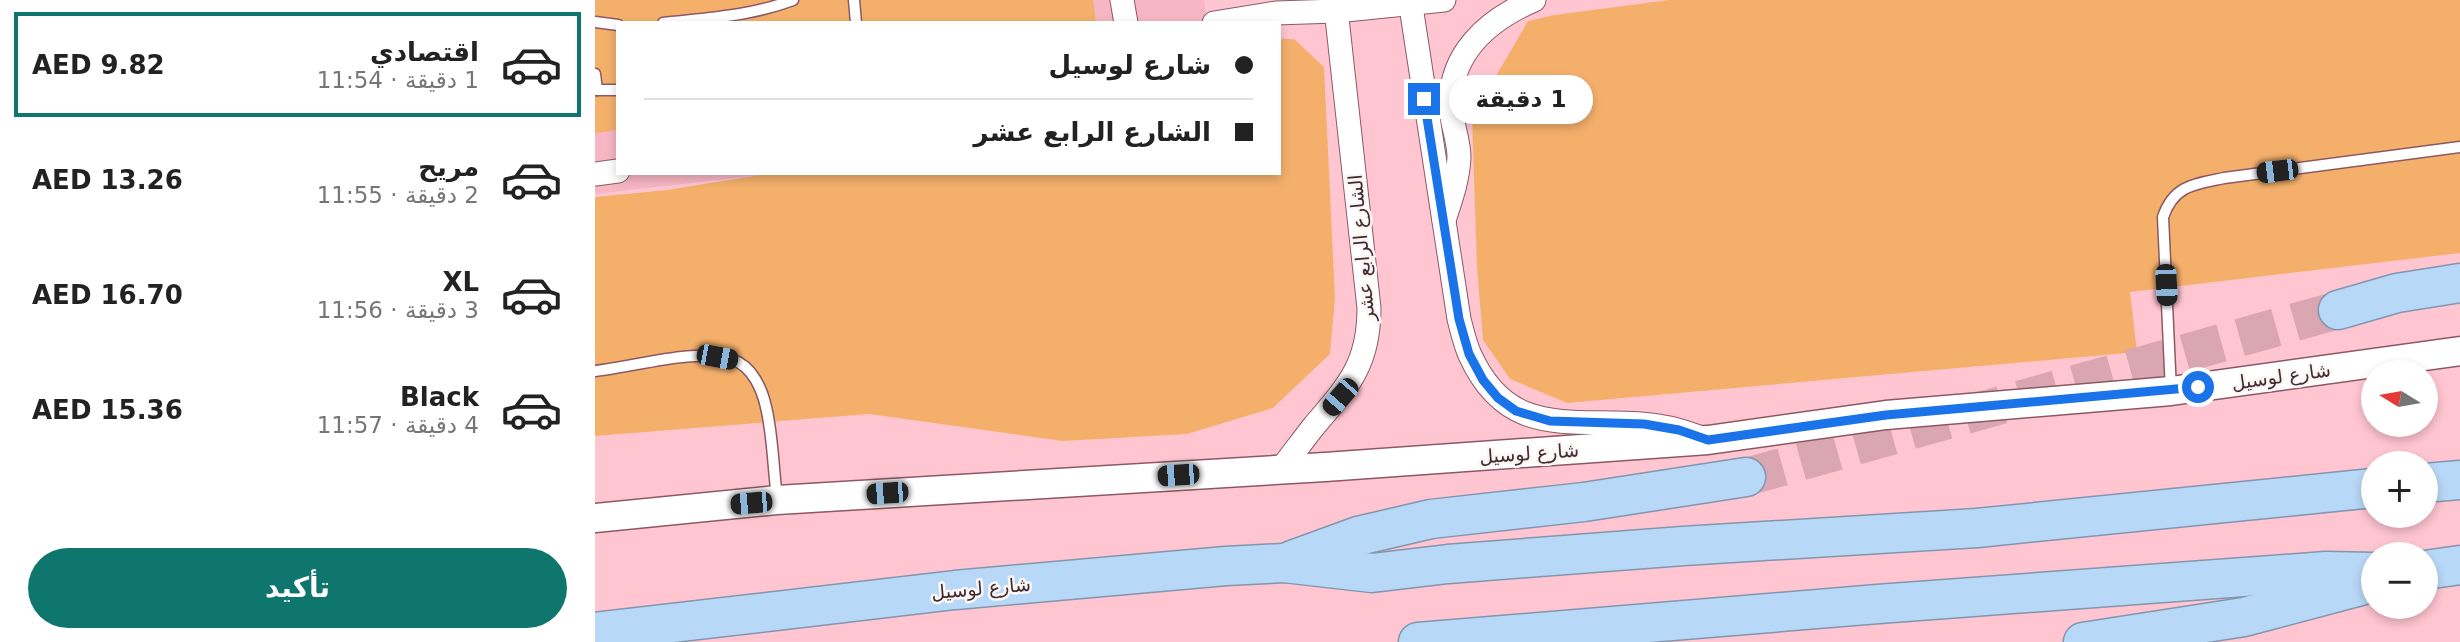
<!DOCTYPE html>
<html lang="ar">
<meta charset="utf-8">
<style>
body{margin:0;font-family:"DejaVu Sans",Vazirmatn,sans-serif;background:#f2f2f2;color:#222;direction:rtl;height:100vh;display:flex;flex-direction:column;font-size:26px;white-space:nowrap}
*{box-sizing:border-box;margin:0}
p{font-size:23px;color:#767676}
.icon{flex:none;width:38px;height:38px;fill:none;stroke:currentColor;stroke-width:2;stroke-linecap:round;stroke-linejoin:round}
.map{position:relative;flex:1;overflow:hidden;direction:ltr}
.sheet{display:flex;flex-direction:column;background:#fff;width:595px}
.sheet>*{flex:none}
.banner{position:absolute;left:21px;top:21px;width:665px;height:154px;border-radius:0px;box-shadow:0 4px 10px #0003;direction:rtl;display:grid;align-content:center;height:154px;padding:0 28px;background:#fff}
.needle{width:46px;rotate:281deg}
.tools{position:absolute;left:1766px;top:360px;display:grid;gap:14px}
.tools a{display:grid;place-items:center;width:77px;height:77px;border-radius:50%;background:#fff;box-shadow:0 4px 10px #0003;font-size:35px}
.end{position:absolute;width:32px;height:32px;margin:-16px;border:9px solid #1a73e8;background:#fff;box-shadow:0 0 0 4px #fff}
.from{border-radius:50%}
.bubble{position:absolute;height:49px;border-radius:24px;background:#fff;box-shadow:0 4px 10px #0003;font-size:23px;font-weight:800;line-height:49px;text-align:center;direction:rtl}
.car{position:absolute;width:21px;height:42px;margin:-21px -10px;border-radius:9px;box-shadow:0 0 5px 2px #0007;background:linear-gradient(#222 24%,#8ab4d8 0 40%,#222 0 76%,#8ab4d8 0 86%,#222 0)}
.banner b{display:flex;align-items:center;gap:24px;height:66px;font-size:26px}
.banner b+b{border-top:2px solid #e0e0e0}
.banner i{width:18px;height:18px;background:#222}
ul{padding:12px 0 0;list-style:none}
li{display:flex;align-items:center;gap:21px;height:105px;margin:0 14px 10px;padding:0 14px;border:4px solid transparent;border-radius:0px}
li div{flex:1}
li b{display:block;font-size:26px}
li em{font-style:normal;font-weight:800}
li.current{border-color:#0f766e}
li>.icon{width:63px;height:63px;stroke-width:1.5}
.cta{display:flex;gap:14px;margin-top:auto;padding:14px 28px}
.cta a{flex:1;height:80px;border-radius:42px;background:#0f766e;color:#fff;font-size:28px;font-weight:800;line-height:80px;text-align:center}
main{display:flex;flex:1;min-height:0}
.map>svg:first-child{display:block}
.built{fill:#f6b6c3}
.green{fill:#f4b06b}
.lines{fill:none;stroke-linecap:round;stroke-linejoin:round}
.trunk-tunnel{stroke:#d9a6b1;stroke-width:38;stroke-dasharray:38 19;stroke-linecap:butt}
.service-casing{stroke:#8b5964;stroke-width:13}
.minor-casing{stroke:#8b5964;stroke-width:25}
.tertiary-casing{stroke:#8b5964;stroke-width:31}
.trunk-casing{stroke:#8296ae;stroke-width:41}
.service{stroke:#fff;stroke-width:10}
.minor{stroke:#fff;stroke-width:23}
.tertiary{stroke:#fff;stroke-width:28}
.trunk{stroke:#b7d8f6;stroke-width:38}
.route{stroke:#1a73e8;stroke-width:9}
.labels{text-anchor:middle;stroke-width:5;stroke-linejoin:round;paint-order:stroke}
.street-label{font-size:19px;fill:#412b2f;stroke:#fcf6f7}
</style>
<main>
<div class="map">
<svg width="1865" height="642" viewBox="0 0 1865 642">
<rect width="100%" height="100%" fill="#ffc5d1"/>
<!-- built -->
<polygon class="built" points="0,0 609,0 612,23 23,23 23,173 185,173 0,194"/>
<!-- green -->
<g class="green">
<polygon points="0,0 498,0 501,23 23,23 23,130 0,133"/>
<polygon points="1074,0 1865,0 1865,253 1535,292 1542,352 972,403 915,379 888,340 882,268 877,117 933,21 959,15"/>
<polygon points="684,39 699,39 729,67 740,298 735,354 678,408 592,434 468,441 274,414 0,436 0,197 72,190 176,173 684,173"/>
</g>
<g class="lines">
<!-- trunk-tunnel -->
<polyline class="trunk-tunnel" points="1151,477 1743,310"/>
<defs>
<g id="service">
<polyline points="259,0 261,23"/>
<polyline points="0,22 23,25"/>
<path d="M 68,23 C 113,18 156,16 198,0"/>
<polyline points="0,74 2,90"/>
<polyline points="0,90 23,90"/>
<path d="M 0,371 C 39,367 102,347 138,360 C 157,366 167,389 171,407 C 178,436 178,468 182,497"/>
<path d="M 1576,391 L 1568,217 C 1579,185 1600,184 1629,178 L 1865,147"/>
</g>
<g id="minor">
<polyline points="527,0 531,23"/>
<path d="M 815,0 L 864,319 C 867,331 870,344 875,355 C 912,437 972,419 1046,424 C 1066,425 1085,430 1104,437"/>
<polyline points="619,23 681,13 741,11 849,0"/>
<polyline points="0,174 23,171"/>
<path d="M 849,220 C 856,199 863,180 864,157 C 864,141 857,125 856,109 C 853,54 893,20 939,0"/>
<path d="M 686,469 C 697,455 708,440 719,426 C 754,385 774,364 774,308 L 740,0"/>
</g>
<polyline id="tertiary" points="0,518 182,500 730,467 1113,440 1291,415 1576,391 1865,351"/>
<g id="trunk">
<polyline points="1743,310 1802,293 1865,283"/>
<polyline points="1830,483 1865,480"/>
<polyline points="697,560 763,536 836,519 989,502 1151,477"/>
<polyline points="1830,570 1865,565"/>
<polyline points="0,632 360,590 631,566 689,563 777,573 853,564 1088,546 1382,528 1778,488"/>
<polyline points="823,642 1283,604 1731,571 1778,572"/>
<polyline points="1488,642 1649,617 1766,586"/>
</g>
</defs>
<!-- service casing -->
<use href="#service" class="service-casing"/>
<!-- minor casing -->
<use href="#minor" class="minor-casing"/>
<!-- tertiary casing -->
<use href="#tertiary" class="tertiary-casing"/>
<!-- trunk casing -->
<use href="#trunk" class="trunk-casing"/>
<!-- service -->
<use href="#service" class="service"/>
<!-- minor -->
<use href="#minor" class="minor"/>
<!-- tertiary -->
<use href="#tertiary" class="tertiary"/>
<!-- trunk -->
<use href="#trunk" class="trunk"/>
</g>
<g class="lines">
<!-- route -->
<polyline class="route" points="829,99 864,319 874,354 888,380 903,398 921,411 955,421 1049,424 1084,430 1113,440 1291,415 1603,387"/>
</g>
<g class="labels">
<!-- street labels -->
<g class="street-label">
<text transform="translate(766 248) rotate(-95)" y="7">الشارع الرابع عشر</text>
<text transform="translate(1686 376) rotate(-8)" y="7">شارع لوسيل</text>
<text transform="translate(934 453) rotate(-4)" y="7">شارع لوسيل</text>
<text transform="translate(386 588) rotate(-5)" y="7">شارع لوسيل</text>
</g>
</g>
</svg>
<div class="tools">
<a><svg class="needle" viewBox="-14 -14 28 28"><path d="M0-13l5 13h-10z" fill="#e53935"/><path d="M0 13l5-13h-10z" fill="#767676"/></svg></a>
<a>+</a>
<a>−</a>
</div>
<i class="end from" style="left:1603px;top:387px"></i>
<i class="end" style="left:829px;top:99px"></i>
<div class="bubble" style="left:854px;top:75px;width:144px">1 دقيقة</div>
<i class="car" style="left:1682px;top:171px;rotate:263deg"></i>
<i class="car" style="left:1571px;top:285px;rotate:177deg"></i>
<i class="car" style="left:122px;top:357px;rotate:101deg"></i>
<i class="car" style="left:745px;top:397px;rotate:221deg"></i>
<i class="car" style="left:583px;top:475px;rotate:266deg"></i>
<i class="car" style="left:292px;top:493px;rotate:266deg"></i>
<i class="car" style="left:156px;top:503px;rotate:265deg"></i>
<div class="banner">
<b><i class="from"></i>شارع لوسيل</b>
<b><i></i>الشارع الرابع عشر</b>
</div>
</div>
<section class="sheet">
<ul>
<li class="current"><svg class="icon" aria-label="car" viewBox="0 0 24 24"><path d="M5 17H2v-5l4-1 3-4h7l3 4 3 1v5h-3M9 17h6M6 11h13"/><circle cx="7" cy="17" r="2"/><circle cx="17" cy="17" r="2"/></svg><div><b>اقتصادي</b><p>1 دقيقة · 11:54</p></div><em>AED 9.82</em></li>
<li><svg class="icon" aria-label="car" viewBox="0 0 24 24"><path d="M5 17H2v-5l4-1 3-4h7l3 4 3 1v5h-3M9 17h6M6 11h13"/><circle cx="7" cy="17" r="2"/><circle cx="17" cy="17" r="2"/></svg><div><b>مريح</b><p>2 دقيقة · 11:55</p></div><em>AED 13.26</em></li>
<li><svg class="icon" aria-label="car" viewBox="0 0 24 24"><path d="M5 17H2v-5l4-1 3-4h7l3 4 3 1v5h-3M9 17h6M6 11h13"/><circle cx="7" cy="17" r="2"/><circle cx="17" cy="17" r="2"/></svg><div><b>XL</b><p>3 دقيقة · 11:56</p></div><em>AED 16.70</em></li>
<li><svg class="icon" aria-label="car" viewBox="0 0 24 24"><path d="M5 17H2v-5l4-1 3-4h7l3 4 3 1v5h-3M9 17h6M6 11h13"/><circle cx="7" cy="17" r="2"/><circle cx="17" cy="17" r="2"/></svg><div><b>Black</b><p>4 دقيقة · 11:57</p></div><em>AED 15.36</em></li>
</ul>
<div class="cta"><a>تأكيد</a></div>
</section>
</main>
